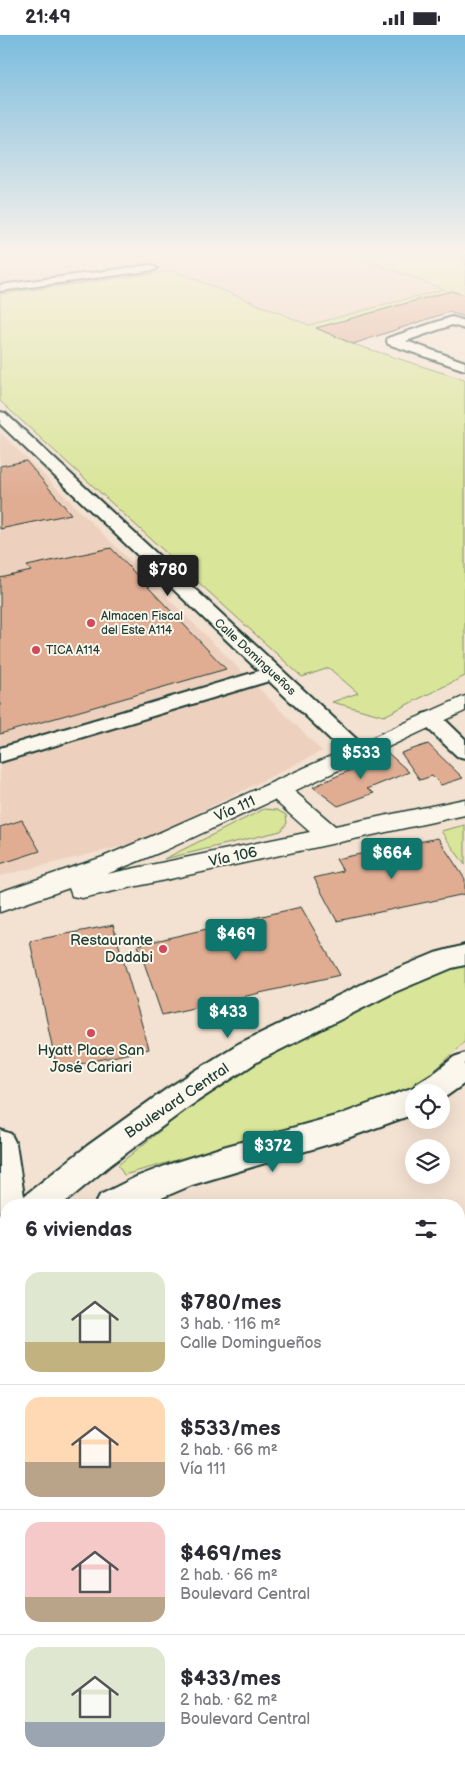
<!DOCTYPE html>
<html lang="es">
<meta charset="utf-8">
<style>
:root{--surface:#fff;--page:#f7f7f7;--text:#2b2b33;--muted:#7c7c81;--line:#e1e1e2;--accent:#0f766e}
body{margin:0;font-family:"Balsamiq Sans",sans-serif;background:var(--page);color:var(--text);height:100vh;display:flex;flex-direction:column;font-size:19px;white-space:nowrap}
*{box-sizing:border-box;margin:0}
p{font-size:16px;color:var(--muted)}
.icon{flex:none;width:28px;height:28px;fill:none;stroke:currentColor;stroke-width:2;stroke-linecap:round;stroke-linejoin:round}
.map{position:relative;flex:1;overflow:hidden}
.side{position:absolute;left:0px;top:1164px;width:465px;height:571px;display:flex;flex-direction:column;background:var(--surface);border-radius:20px 20px 0 0;box-shadow:0 5px 20px #0002}
.side>*{flex:none}
.tools{position:absolute;left:405px;top:1049px;display:grid;gap:10px}
.tools a{display:grid;place-items:center;width:45px;height:45px;border-radius:50%;background:var(--surface);box-shadow:0 5px 20px #0002;font-size:25px}
.price{position:absolute;translate:-50% -42px;padding:0 11px;border-radius:5px;background:var(--accent);color:#fff;font-size:16px;line-height:32px;filter:drop-shadow(0 1px 2px #0008)}
.price::after{content:'';position:absolute;left:50%;top:30px;width:15px;height:11px;margin-left:-8px;background:inherit;clip-path:polygon(0 0,100% 0,50% 100%)}
.price.active{background:#222;color:#fff}
ul{padding:0;list-style:none}
li{display:flex;align-items:center;gap:15px;height:125px;padding:0 25px}
li+li{border-top:1px solid var(--line)}
li span{display:grid;place-items:center;flex:none;width:140px;height:100px;border-radius:15px;color:#555}
li>.icon{margin-inline-start:auto}
span .icon{width:60px;height:60px;fill:#fffc;stroke-width:1}
li b{font-size:21px}
h2{display:flex;justify-content:space-between;align-items:center;height:60px;padding:0 25px;font-size:21px}
.status{display:flex;justify-content:space-between;align-items:center;height:35px;padding:0 25px;background:var(--surface);direction:ltr}
.status svg{height:14px;fill:currentColor}
.map>svg:first-child{display:block}
</style>
<div class="status"><b>21:49</b><svg viewBox="0 0 49 12"><path d="M0 12V9h3v3zM5 12V6h3v6zM10 12V3h3v9zM15 12V0h3v12zM26 1h20v11H26zM47 4h2v5h-2z"/></svg></div>
<div class="map">
<svg width="465" height="1734" viewBox="0 0 465 1734">
<rect width="100%" height="100%" fill="#f3e1d1"/>
<filter id="ink" filterUnits="userSpaceOnUse"><feTurbulence type="fractalNoise" baseFrequency=".02" numOctaves="2"/><feDisplacementMap in="SourceGraphic" scale="10" xChannelSelector="R" yChannelSelector="G"/><feConvolveMatrix kernelMatrix="1 2 1 2 8 2 1 2 1" color-interpolation-filters="sRGB"/></filter>
<g filter="url(#ink)">
<path fill="#edd1be" d="M0 218H346L445 254 309 290 175 236 0 259Z
M0 397 322 716 140 807 0 841Z"/>
<path fill="#d9e598" stroke="#7c9166" d="M346 218H465V260L451 256 317 293 353 309 465 345V641L384 681 332 667 358 658 329 633 302 642 0 366V259L175 236 309 290 444 254Z
M264 774 277 775 286 780 287 788 281 796 164 824Z
M465 790V830L441 796Z
M465 930V1005C438 1036 418 1050 381 1067L124 1140 118 1130 219 1048 405 946 436 936Z
M0 1201 6 1202V1288L0 1291Z
M0 1349H6V1684L3 1694 0 1693Z
M303 1729H414L433 1734H321Z"/>
<path fill="#e0ad93" stroke="#1f3d34" d="M451 256 465 260V282L449 277 353 309 316 293Z
M26 426 71 479 0 494V431Z
M111 513 226 634 0 699V543L31 536 27 531Z
M428 709 463 743 441 750 432 741 420 745 401 718Z
M388 718 409 737 367 754 374 758 338 771 313 752Z
M22 785 40 816 0 829V792Z
M438 803 465 844V859L337 886 314 843 343 836 336 824Z
M301 872 340 940 162 980 138 910Z
M113 890 149 1014 57 1034 30 906Z
M459 1189H465V1312L459 1313Z
M459 1415 465 1416V1487H459Z"/>
<g fill="none" stroke-linecap="round" stroke-linejoin="round">
<defs>
<path id="minor" d="M151 230 157 233 155 235 0 256V250Z
M452 282 465 286V294L452 290 406 306 465 327V335L388 309 387 306 388 303Z
M0 377 5 378 366 713 369 718 366 723 358 725 350 723 269 646 0 727V713L259 636 0 389Z
M431 677 439 679 465 704V723L457 721 423 689 420 684 423 679Z
M465 910V930L452 933 395 957 260 1025 190 1071 109 1131 62 1170H6V1184L0 1182V1095L11 1099 16 1109 24 1161 87 1111 168 1053 238 1009 375 943 435 918Z
M465 1018V1048L441 1065V1058H414V1079L339 1106 192 1150 145 1170H95L100 1160 136 1142 173 1128 223 1112 339 1080 414 1052 416 1049 437 1036 454 1022Z
M6 1288V1324L0 1326V1290Z
M459 1648 465 1649V1695L459 1694Z"/>
<path id="major" d="M465 661V676L294 756 335 791 465 764V780L82 863 72 861 69 853 0 877V857L103 822 150 802ZM274 765 310 797 107 839 168 814Z"/>
</defs>
<use href="#minor" stroke="#1f3d34" stroke-width="4"/>
<use href="#major" stroke="#1f3d34" stroke-width="3"/>
<use href="#minor" fill="#fbf7ec" fill-rule="evenodd"/>
<use href="#major" fill="#fbf7ec" fill-rule="evenodd"/>
</g>
</g>
<linearGradient id="sky" x2="0" y2="1"><stop stop-color="#7bbcde"/><stop offset="0.47" stop-color="#faf2ea"/><stop offset="1" stop-color="#faf2ea" stop-opacity="0"/></linearGradient>
<rect width="465" height="461" fill="url(#sky)"/>
<g fill="#d1495b" stroke="#fbf7ec" stroke-width="2">
<circle cx="91" cy="588" r="5"/>
<circle cx="36" cy="615" r="5"/>
<circle cx="163" cy="914" r="5"/>
<circle cx="91" cy="998" r="5"/>
</g>
<g text-anchor="middle" dominant-baseline="central" stroke-width="4" stroke-linejoin="round" paint-order="stroke">
<g font-size="12" fill="#1f3d34" stroke="#fbf7ec" text-anchor="start">
<text x="101" y="581">Almacen Fiscal<tspan x="101" dy="14">del Este A114</tspan></text>
<text x="46" y="615">TICA A114</text>
</g>
<g font-size="12" fill="#1f3d34" stroke="#fbf7ec">
<text transform="translate(255 622) rotate(43)">Calle Domingueños</text>
</g>
<g font-size="15" fill="#1f3d34" stroke="#fbf7ec">
<text transform="translate(235 774) rotate(-24)">Vía 111</text>
<text transform="translate(233 822) rotate(-12)">Vía 106</text>
<text transform="translate(177 1066) rotate(-34)">Boulevard Central</text>
</g>
<g font-size="15" fill="#1f3d34" stroke="#fbf7ec" text-anchor="end">
<text x="153" y="905">Restaurante<tspan x="153" dy="17">Dadabi</tspan></text>
<text x="91" y="1015" text-anchor="middle">Hyatt Place San<tspan x="91" dy="17">José Cariari</tspan></text>
</g>
</g>
</svg>
<div class="tools">
<a><svg class="icon" aria-label="locate" viewBox="0 0 24 24"><circle cx="12" cy="12" r="6"/><path d="M12 2v4M12 18v4M2 12h4M18 12h4"/></svg></a>
<a><svg class="icon" aria-label="layers" viewBox="0 0 24 24"><path d="M12 4l9 5-9 5-9-5zM3 14l9 5 9-5"/></svg></a>
</div>
<b class="price active" style="left:168px;top:562px">$780</b>
<b class="price" style="left:361px;top:745px">$533</b>
<b class="price" style="left:392px;top:845px">$664</b>
<b class="price" style="left:236px;top:926px">$469</b>
<b class="price" style="left:228px;top:1004px">$433</b>
<b class="price" style="left:273px;top:1138px">$372</b>
<section class="side">
<h2>6 viviendas<svg class="icon" aria-label="filters" viewBox="0 0 24 24"><path d="M4 7h16M4 17h16"/><circle cx="9" cy="7" r="2"/><circle cx="15" cy="17" r="2"/></svg></h2>
<ul>
<li><span style="background:linear-gradient(#dfe7d0 70%,#c2b280 0)"><svg class="icon" aria-label="home" viewBox="0 0 24 24"><path d="M3 11l9-7 9 7M6 9v11h12V9"/></svg></span><div><b>$780/mes</b><p>3 hab. · 116 m²</p><p>Calle Domingueños</p></div></li>
<li><span style="background:linear-gradient(#ffd9b3 65%,#b9a48a 0)"><svg class="icon" aria-label="home" viewBox="0 0 24 24"><path d="M3 11l9-7 9 7M6 9v11h12V9"/></svg></span><div><b>$533/mes</b><p>2 hab. · 66 m²</p><p>Vía 111</p></div></li>
<li><span style="background:linear-gradient(#f6c9c9 75%,#b9a48a 0)"><svg class="icon" aria-label="home" viewBox="0 0 24 24"><path d="M3 11l9-7 9 7M6 9v11h12V9"/></svg></span><div><b>$469/mes</b><p>2 hab. · 66 m²</p><p>Boulevard Central</p></div></li>
<li><span style="background:linear-gradient(#dfe7d0 75%,#9aa5b1 0)"><svg class="icon" aria-label="home" viewBox="0 0 24 24"><path d="M3 11l9-7 9 7M6 9v11h12V9"/></svg></span><div><b>$433/mes</b><p>2 hab. · 62 m²</p><p>Boulevard Central</p></div></li>
</ul>
</section>
</div>
